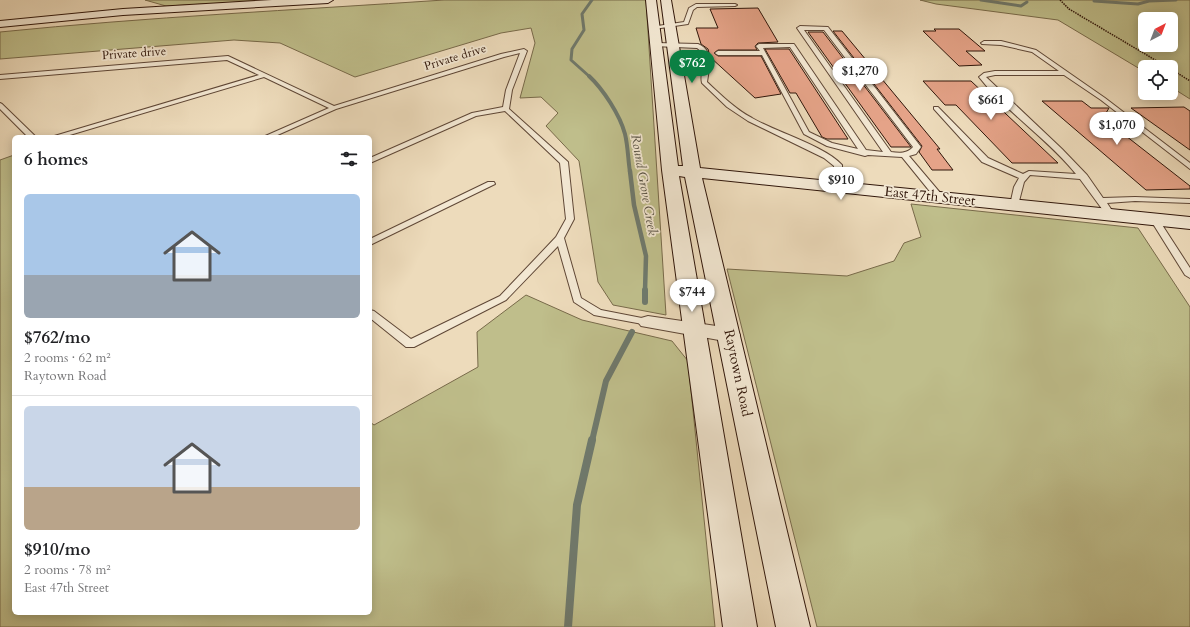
<!DOCTYPE html>
<meta charset="utf-8">
<style>
:root{--surface:#fff;--page:#f6f6f6;--text:#202124;--muted:#757577;--line:#e0e0e0;--accent:#0b8043}
body{margin:0;font-family:Cardo,serif;background:var(--page);color:var(--text);height:100vh;display:flex;flex-direction:column;font-size:15px;white-space:nowrap}
*{box-sizing:border-box;margin:0}
p{font-size:13px;color:var(--muted)}
.icon{flex:none;width:22px;height:22px;fill:none;stroke:currentColor;stroke-width:2;stroke-linecap:round;stroke-linejoin:round}
.map{position:relative;flex:1;overflow:hidden}
.panel{position:absolute;left:12px;top:135px;width:360px;height:480px;display:flex;flex-direction:column;background:var(--surface);border-radius:6px;box-shadow:0 2px 10px #0003}
.panel>*{flex:none}
.needle{width:26px;rotate:42deg}
.buttons{position:absolute;left:1138px;top:12px;display:grid;gap:8px}
.buttons a{display:grid;place-items:center;width:40px;height:40px;border-radius:6px;background:var(--surface);box-shadow:0 2px 10px #0003;font-size:20px}
.price{position:absolute;translate:-50% -34px;padding:0 9px;border-radius:14px;background:#fff;color:#222;font-size:13px;line-height:26px;filter:drop-shadow(0 1px 2px #0008)}
.price::after{content:'';position:absolute;left:50%;top:24px;width:12px;height:9px;margin-left:-6px;background:inherit;clip-path:polygon(0 0,100% 0,50% 100%)}
.price.selected{background:var(--accent);color:#fff}
ul{padding:0;list-style:none}
li{display:grid;align-content:center;gap:8px;height:212px;padding:0 12px}
li+li{border-top:1px solid var(--line)}
li span{display:grid;place-items:center;height:124px;border-radius:6px;color:#555}
li>.icon{margin-inline-start:auto}
span .icon{width:72px;height:72px;fill:#fffc;stroke-width:1}
li b{font-size:17px}
h2{display:flex;justify-content:space-between;align-items:center;height:48px;padding:0 12px;font-size:17px}
.map>svg:first-child{display:block}
</style>
<div class="map">
<svg width="1190" height="627" viewBox="0 0 1190 627">
<rect width="100%" height="100%" fill="#eddbbb"/>
<filter id="stains"><feTurbulence type="fractalNoise" baseFrequency=".005" numOctaves="4"/><feColorMatrix values="0 0 0 0 .2 0 0 0 0 .09 0 0 0 0 .02 0 0 0 .5 -.17"/></filter>
<radialGradient id="worn" r=".72"><stop offset=".6" stop-color="#630" stop-opacity="0"/><stop offset="1" stop-color="#630" stop-opacity=".3"/></radialGradient>
<path fill="#bfbe8b" stroke="#786a4a" fill-rule="evenodd" d="M145 0H281L166 6Z
M444 0H646L666 315 613 305 598 282 579 161 546 126 558 113 541 97 520 98 535 43 531 28 501 33 355 77 280 43 234 40 0 59V32C148 17 296 10 444 0Z
M920 0H1190V99L1171 87V67H1145V72L1058 20 936 4ZM1145 19H1171V45H1145Z
M14 155V613H370V422L374 425 478 367 477 332 526 295 582 320 672 341 688 361 715 627H0V160Z
M911 204 1138 228 1190 307V627H817L727 269 847 276 894 261 904 243 921 237Z"/>
<g fill="none" stroke-linecap="round" stroke-linejoin="round">
<path stroke="#6f796c" stroke-width="3" d="M981 0 1021 6 1027 2
M1094 1 1138 4 1149 1 1176 0
M590 77 571 60 572 49 584 30 582 14 592 0"/>
<path stroke="#6f796c" stroke-width="4" d="M589 76C603 89 620 115 625 134 628 146 628 160 630 172"/>
<path stroke="#6f796c" stroke-width="4.5" d="M630 171 634 205 646 256 645 291"/>
<path stroke="#6f796c" stroke-width="6" d="M645 302V290
M592 441 606 381 632 332"/>
<path stroke="#6f796c" stroke-width="8" d="M568 627 577 505 592 440"/>
</g>
<path fill="#e5a388" stroke="#30160a" d="M758 8 778 42 758 43 755 46 757 50H718L714 53 718 56H761L781 94 755 98 710 57 708 49 701 44 696 28H718L710 9Z
M934 29H959L985 51H966L982 65 959 66 923 31H936Z
M833 31H842L940 149H937L953 170H932L919 152 922 146Z
M808 32H823L911 147H891Z
M765 49H789L848 139H827L822 137 796 93H790Z
M923 81H971L1058 163H1012L956 105H945Z
M1042 101H1082L1091 108H1109L1103 118 1190 186V189L1146 190Z
M1184 107 1190 111V150L1131 108Z"/>
<g fill="none" stroke-linecap="round" stroke-linejoin="round">
<defs>
<path id="lane" d="M696 4H735L737 5 735 6 697 7 693 10 688 24 654 29 651 27 684 22 689 8Z
M800 26 828 27 921 147 916 154 909 156 942 195V199H936L902 157 868 155 865 156 827 146 804 134 762 55H718L715 53 718 51H760L756 46 759 44H794L866 150 883 152 797 28ZM804 30H824L913 147C907 154 899 153 891 152ZM790 47 858 149 832 143 809 132 763 48Z
M984 41H1001L1036 50 1105 98 1190 163V169L1101 100 1064 75H995L986 77 1062 149 1087 175 1103 198 1135 197 1190 199V203L1135 201 1107 203 1115 215 1111 218 1108 217 1080 179 1030 175 1024 182 1018 205 1017 207H1011L1010 205 1014 187 1019 178 982 162 934 109V107H938L988 158 1023 174 1029 171 1076 174C1047 138 1007 113 979 77L984 73 995 71H1059L1032 52 1001 45 982 44 981 43Z
M656 43 698 44C714 50 709 68 707 82 721 95 735 109 752 118 776 132 825 146 842 165V188H839L835 186 834 166 824 158 748 121 727 107 702 83C699 72 709 56 697 48L654 46V44Z
M524 49 527 51 512 90 509 109 568 162 574 219 564 238 581 298 601 310 652 320 653 322 652 324 648 325 594 315 574 302 558 246 506 300 414 347H406L370 318V310L374 311 411 339 500 296 556 237 566 219 560 163 505 111 476 116 370 163V158L472 113 503 107 506 90 520 53 504 57 336 109 273 137H263L329 108 264 77 63 137H51L259 75 227 60 0 79V75L228 56 334 106 501 54Z
M0 103 2 104 36 137H28L0 109Z
M488 182H494L495 184 370 245V239Z
M1154 216 1157 217 1190 268V278L1185 275 1150 219Z"/>
<path id="street" d="M648 316 730 328 737 330 740 335 737 340 730 342 641 326 638 322 641 318Z"/>
<path id="secondary" d="M272 0H333L328 3 123 15 0 27V21L123 9Z
M646 0H656L678 166H683L661 0H671L700 168 1190 217V229L702 178 810 627H776L685 177 679 176 757 627H723L662 170Z"/>
</defs>
<use href="#lane" stroke="#5f4736" stroke-width="2"/>
<use href="#street" stroke="#5f4736" stroke-width="2"/>
<use href="#secondary" stroke="#30160a" stroke-width="2"/>
<path stroke="#30160a" stroke-width="1.5" stroke-dasharray="1.5 1" stroke-linecap="butt" d="M1060 0 1069 9 1167 67
M1171 69 1190 81"/>
<use href="#lane" fill="#f3e8d3" fill-rule="evenodd"/>
<use href="#street" fill="#f3e8d3" fill-rule="evenodd"/>
<use href="#secondary" fill="#f3e8d3" fill-rule="evenodd"/>
</g>
<g text-anchor="middle" dominant-baseline="central" stroke-width="3.5" stroke-linejoin="round" paint-order="stroke">
<g font-size="12" fill="#30160a" stroke="#f3e8d3">
<text transform="translate(134 53) rotate(-4)">Private drive</text>
<text transform="translate(455 57) rotate(-17)">Private drive</text>
</g>
<g font-size="13" font-style="italic" fill="#555043" stroke="#f3e8d3">
<text transform="translate(644 185) rotate(80)">Round Grove Creek</text>
</g>
<g font-size="14" fill="#30160a" stroke="#f3e8d3">
<text transform="translate(930 196) rotate(6)">East 47th Street</text>
<text transform="translate(738 373) rotate(78)">Raytown Road</text>
</g>
</g>
<rect width="100%" height="100%" filter="url(#stains)"/>
<rect width="100%" height="100%" fill="url(#worn)"/>
</svg>
<div class="buttons">
<a><svg class="needle" viewBox="-14 -14 28 28"><path d="M0-13l5 13h-10z" fill="#e53935"/><path d="M0 13l5-13h-10z" fill="#757577"/></svg></a>
<a><svg class="icon" aria-label="locate" viewBox="0 0 24 24"><circle cx="12" cy="12" r="6"/><path d="M12 2v4M12 18v4M2 12h4M18 12h4"/></svg></a>
</div>
<b class="price selected" style="left:692px;top:84px">$762</b>
<b class="price" style="left:860px;top:92px">$1,270</b>
<b class="price" style="left:991px;top:121px">$661</b>
<b class="price" style="left:1117px;top:146px">$1,070</b>
<b class="price" style="left:841px;top:201px">$910</b>
<b class="price" style="left:692px;top:313px">$744</b>
<section class="panel">
<h2>6 homes<svg class="icon" aria-label="filters" viewBox="0 0 24 24"><path d="M4 7h16M4 17h16"/><circle cx="9" cy="7" r="2"/><circle cx="15" cy="17" r="2"/></svg></h2>
<ul>
<li><span style="background:linear-gradient(#a9c7e8 65%,#9aa5b1 0)"><svg class="icon" aria-label="home" viewBox="0 0 24 24"><path d="M3 11l9-7 9 7M6 9v11h12V9"/></svg></span><div><b>$762/mo</b><p>2 rooms · 62 m²</p><p>Raytown Road</p></div></li>
<li><span style="background:linear-gradient(#c9d6e8 65%,#b9a48a 0)"><svg class="icon" aria-label="home" viewBox="0 0 24 24"><path d="M3 11l9-7 9 7M6 9v11h12V9"/></svg></span><div><b>$910/mo</b><p>2 rooms · 78 m²</p><p>East 47th Street</p></div></li>
</ul>
</section>
</div>
